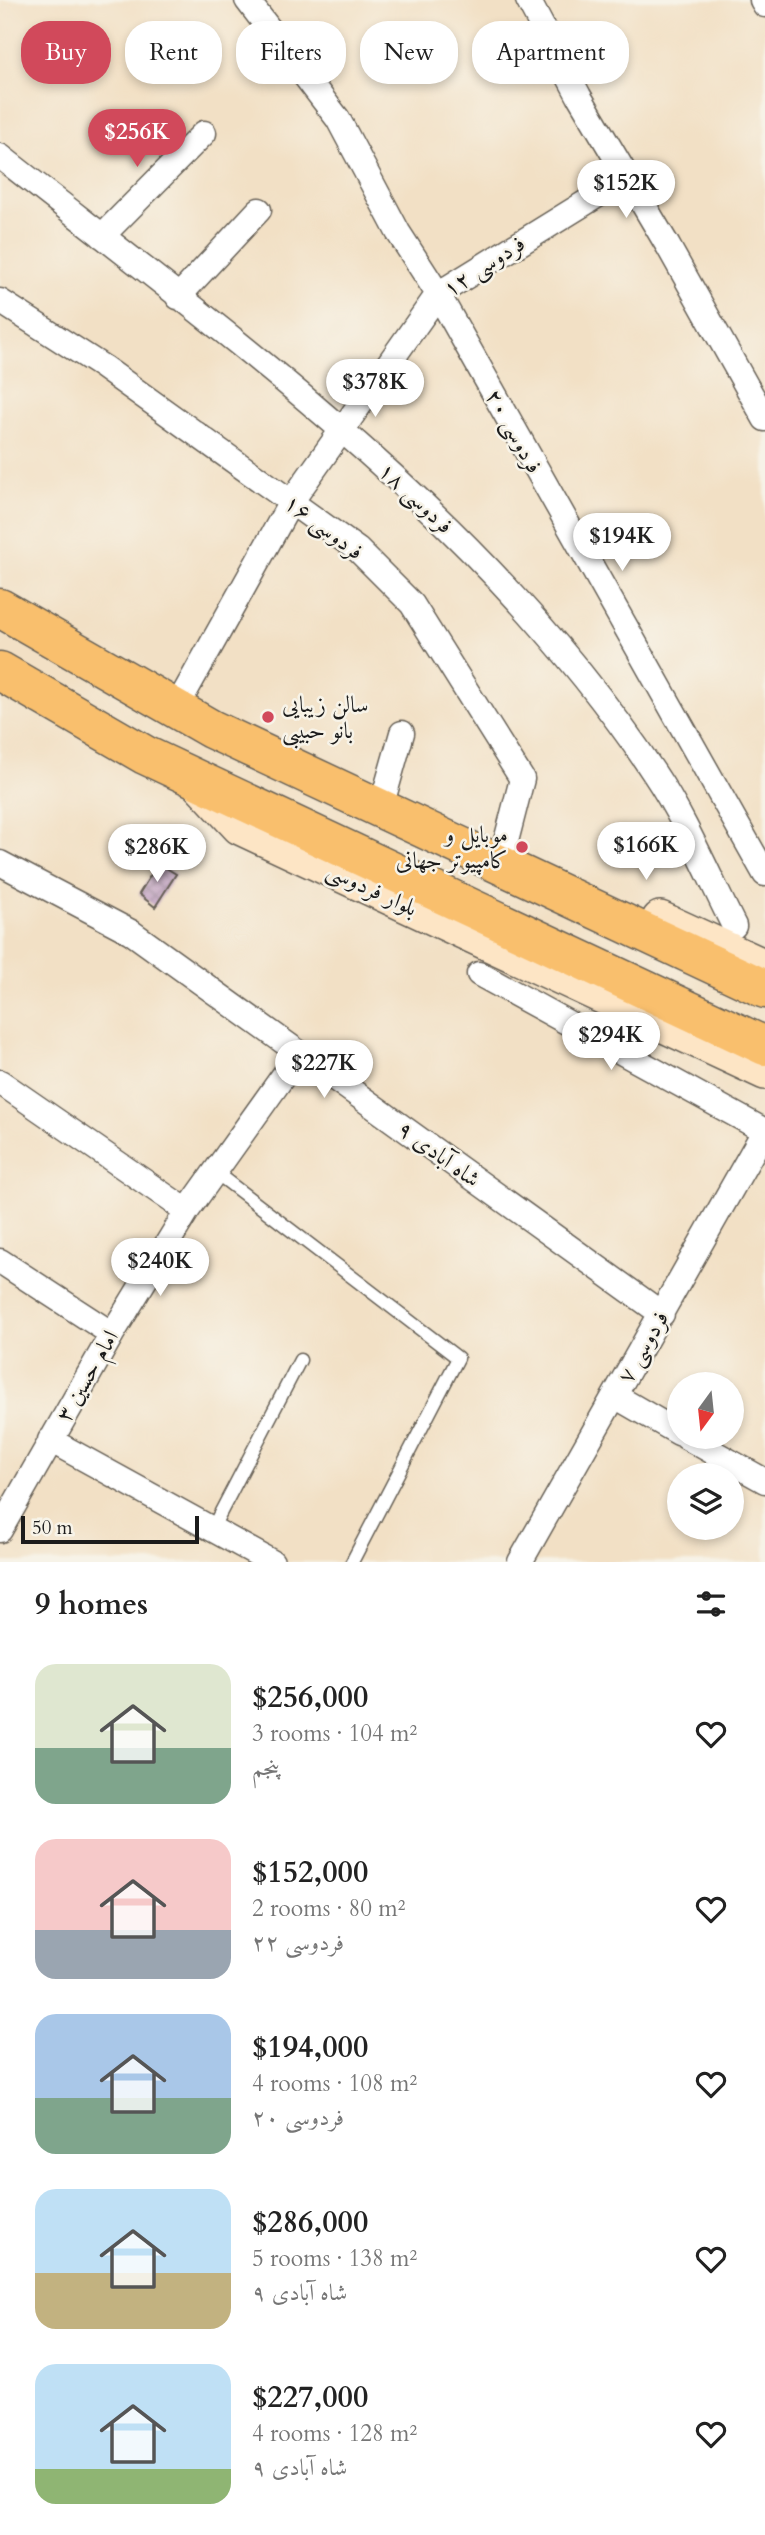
<!DOCTYPE html>
<meta charset="utf-8">
<style>
:root{--surface:#fff;--page:#f6f6f6;--text:#222;--muted:#767676;--accent:#d1495b}
body{margin:0;font-family:Cardo,Amiri,serif;background:var(--page);color:var(--text);height:100vh;display:flex;flex-direction:column;font-size:26px;white-space:nowrap}
*{box-sizing:border-box;margin:0}
p{font-size:23px;color:var(--muted)}
.icon{flex:none;width:38px;height:38px;fill:none;stroke:currentColor;stroke-width:2;stroke-linecap:round;stroke-linejoin:round}
.map{position:relative;height:1562px;overflow:hidden}
.side{display:flex;flex-direction:column;background:var(--surface);flex:1}
.side>*{flex:none}
.banner{position:absolute;left:21px;top:21px;width:724px;height:63px;display:flex;gap:14px}
.needle{width:46px;rotate:195deg}
.fabs{position:absolute;left:667px;top:1372px;display:grid;gap:14px}
.fabs a{display:grid;place-items:center;width:77px;height:77px;border-radius:50%;background:var(--surface);box-shadow:0 4px 10px #0003;font-size:35px}
.scale{position:absolute;left:21px;bottom:18px;width:178px;box-sizing:border-box;padding-left:7px;border:4px solid #1c1c1c;border-top:0;font-size:19px;line-height:24px;white-space:nowrap;color:#1c1c1c;-webkit-text-stroke:5px #f7f3e8;paint-order:stroke}
.price{position:absolute;translate:-50% -60px;padding:0 16px;border-radius:24px;background:#fff;color:#222;font-size:23px;line-height:46px;filter:drop-shadow(0 2px 4px #0008)}
.price::after{content:'';position:absolute;left:50%;top:42px;width:21px;height:16px;margin-left:-10px;background:inherit;clip-path:polygon(0 0,100% 0,50% 100%)}
.price.active{background:var(--accent);color:#fff}
ul{padding:0;list-style:none}
li{display:flex;align-items:center;gap:21px;height:175px;padding:0 35px}
li span{display:grid;place-items:center;flex:none;width:196px;height:140px;border-radius:21px;color:#555}
li>.icon{margin-inline-start:auto}
span .icon{width:84px;height:84px;fill:#fffc;stroke-width:1}
li b{font-size:30px}
h2{display:flex;justify-content:space-between;align-items:center;height:84px;padding:0 35px;font-size:30px}
.tag{padding:0 24px;border-radius:28px;background:var(--surface);box-shadow:0 4px 10px #0003;font-size:24px;line-height:63px}
.tag.active{background:var(--accent);color:#fff}
.map>svg:first-child{display:block}
</style>
<div class="map">
<svg width="765" height="1562" viewBox="0 0 765 1562">
<defs>
<pattern id="building-cross-hatch" width="8" height="8" patternUnits="userSpaceOnUse" patternTransform="scale(1.75)"><rect width="8" height="8" fill="#bf9dc1"/><path d="M0 0l8 8M0 8l8-8" fill="none" stroke="#9a7f9c"/></pattern>
</defs>
<rect width="100%" height="100%" fill="#f7f3e8"/>
<filter id="ink" filterUnits="userSpaceOnUse"><feTurbulence type="fractalNoise" baseFrequency=".0143" numOctaves="2"/><feDisplacementMap in="SourceGraphic" scale="14" xChannelSelector="R" yChannelSelector="G"/><feConvolveMatrix kernelMatrix="1 2 1 2 8 2 1 2 1" color-interpolation-filters="sRGB"/></filter>
<filter id="wash" filterUnits="userSpaceOnUse"><feTurbulence type="fractalNoise" baseFrequency=".00686" numOctaves="4" result="noise"/><feDisplacementMap in="SourceGraphic" scale="28" xChannelSelector="R" yChannelSelector="G"/><feGaussianBlur stdDeviation="1.57" result="paint"/><feColorMatrix in="noise" values="0 0 0 0 0 0 0 0 0 0 0 0 0 0 0 0 0 1.4 0 .05"/><feComposite in="paint" operator="in"/></filter>
<g filter="url(#wash)">
<rect width="100%" height="100%" fill="#f2e0c5"/>
<g id="blocks">
<path fill="url(#building-cross-hatch)" d="M158 863 176 874 155 907 139 894Z"/>
</g>
</g>
<g filter="url(#ink)">
<use href="#blocks" fill-opacity="0" stroke="#676157" stroke-width="2"/>
<g fill="none" stroke-linecap="round" stroke-linejoin="round">
<defs>
<path id="service" d="M215 1172 458 1358 352 1562
M212 1529 300 1360"/>
<path id="minor" d="M247 0 338 119 398 232 438 294 765 874
M528 0 579 96 668 246 765 419
M762 0 765 5
M0 156C235 341 487 521 654 773 685 819 709 877 734 926
M102 236 204 133
M178 297 259 210
M0 301 103 367 358 550 412 604 522 779 504 849
M175 710 291 502 438 294 627 177
M385 793 402 733
M0 863 131 932 662 1314
M479 974 765 1131
M0 1082 187 1211
M0 1261 112 1334
M615 1396 679 1433
M686 1437 765 1481
M50 1440 272 1562
M0 1530 112 1334 187 1211 299 1054
M520 1562 765 1130"/>
<path id="secondary" d="M198 782 240 827 765 1072
M660 919 765 967"/>
<path id="primary" d="M0 608 211 729 765 989
M0 671 145 755 765 1046"/>
</defs>
<use href="#service" stroke="#676157" stroke-width="15"/>
<use href="#minor" stroke="#676157" stroke-width="27"/>
<use href="#secondary" stroke="#676157" stroke-width="38"/>
<use href="#primary" stroke="#676157" stroke-width="41"/>
<use href="#service" stroke="#fff" stroke-width="12"/>
<use href="#minor" stroke="#fff" stroke-width="24"/>
<use href="#secondary" stroke="#fde5c5" stroke-width="35"/>
<use href="#primary" stroke="#f9bf6d" stroke-width="38"/>
</g>
</g>
<g fill="#d1495b" stroke="#f7f3e8" stroke-width="2.5">
<circle cx="268" cy="717" r="7"/>
<circle cx="522" cy="847" r="7"/>
</g>
<g text-anchor="middle" dominant-baseline="central" stroke-width="5" stroke-linejoin="round" paint-order="stroke">
<g font-size="23" fill="#1c1c1c" stroke="#f7f3e8">
<text transform="translate(484 266) rotate(-33)">فردوسی ۱۲</text>
<text transform="translate(514 431) rotate(61)">فردوسی ۲۰</text>
<text transform="translate(416 498) rotate(43)">فردوسی ۱۸</text>
<text transform="translate(324 527) rotate(37)">فردوسی ۱۶</text>
<text transform="translate(372 889) rotate(25)">بلوار فردوسی</text>
<text transform="translate(439 1154) rotate(36)">شاه آبادی ۹</text>
<text transform="translate(643 1347) rotate(-60)">فردوسی ۷</text>
<text transform="translate(87 1376) rotate(-60)">امام حسین ۳</text>
</g>
<g font-size="23" fill="#1c1c1c" stroke="#f7f3e8" text-anchor="start">
<text x="282" y="704">سالن زیبایی<tspan x="282" dy="26">بانو حبیبی</tspan></text>
<text x="508" y="834" text-anchor="end">موبایل و<tspan x="508" dy="26">کامپیوتر جهانی</tspan></text>
</g>
</g>
</svg>
<div class="fabs">
<a><svg class="needle" viewBox="-14 -14 28 28"><path d="M0-13l5 13h-10z" fill="#e53935"/><path d="M0 13l5-13h-10z" fill="#767676"/></svg></a>
<a><svg class="icon" aria-label="layers" viewBox="0 0 24 24"><path d="M12 4l9 5-9 5-9-5zM3 14l9 5 9-5"/></svg></a>
</div>
<div class="scale">50 m</div>
<b class="price active" style="left:137px;top:169px">$256K</b>
<b class="price" style="left:626px;top:220px">$152K</b>
<b class="price" style="left:375px;top:419px">$378K</b>
<b class="price" style="left:622px;top:573px">$194K</b>
<b class="price" style="left:646px;top:882px">$166K</b>
<b class="price" style="left:157px;top:884px">$286K</b>
<b class="price" style="left:611px;top:1072px">$294K</b>
<b class="price" style="left:324px;top:1100px">$227K</b>
<b class="price" style="left:160px;top:1298px">$240K</b>
<div class="banner">
<a class="tag active">Buy</a>
<a class="tag">Rent</a>
<a class="tag">Filters</a>
<a class="tag">New</a>
<a class="tag">Apartment</a>
</div>
</div>
<section class="side">
<h2>9 homes<svg class="icon" aria-label="filters" viewBox="0 0 24 24"><path d="M4 7h16M4 17h16"/><circle cx="9" cy="7" r="2"/><circle cx="15" cy="17" r="2"/></svg></h2>
<ul>
<li><span style="background:linear-gradient(#dfe7d0 60%,#7fa58c 0)"><svg class="icon" aria-label="home" viewBox="0 0 24 24"><path d="M3 11l9-7 9 7M6 9v11h12V9"/></svg></span><div><b>$256,000</b><p>3 rooms · 104 m²</p><p>پنجم</p></div><svg class="icon" aria-label="heart" viewBox="0 0 24 24"><path d="M12 20l-8-8c-3-5 5-10 8-4 3-6 11-1 8 4z"/></svg></li>
<li><span style="background:linear-gradient(#f6c9c9 65%,#9aa5b1 0)"><svg class="icon" aria-label="home" viewBox="0 0 24 24"><path d="M3 11l9-7 9 7M6 9v11h12V9"/></svg></span><div><b>$152,000</b><p>2 rooms · 80 m²</p><p>فردوسی ۲۲</p></div><svg class="icon" aria-label="heart" viewBox="0 0 24 24"><path d="M12 20l-8-8c-3-5 5-10 8-4 3-6 11-1 8 4z"/></svg></li>
<li><span style="background:linear-gradient(#a9c7e8 60%,#7fa58c 0)"><svg class="icon" aria-label="home" viewBox="0 0 24 24"><path d="M3 11l9-7 9 7M6 9v11h12V9"/></svg></span><div><b>$194,000</b><p>4 rooms · 108 m²</p><p>فردوسی ۲۰</p></div><svg class="icon" aria-label="heart" viewBox="0 0 24 24"><path d="M12 20l-8-8c-3-5 5-10 8-4 3-6 11-1 8 4z"/></svg></li>
<li><span style="background:linear-gradient(#bfe0f5 60%,#c2b280 0)"><svg class="icon" aria-label="home" viewBox="0 0 24 24"><path d="M3 11l9-7 9 7M6 9v11h12V9"/></svg></span><div><b>$286,000</b><p>5 rooms · 138 m²</p><p>شاه آبادی ۹</p></div><svg class="icon" aria-label="heart" viewBox="0 0 24 24"><path d="M12 20l-8-8c-3-5 5-10 8-4 3-6 11-1 8 4z"/></svg></li>
<li><span style="background:linear-gradient(#bfe0f5 75%,#8fb573 0)"><svg class="icon" aria-label="home" viewBox="0 0 24 24"><path d="M3 11l9-7 9 7M6 9v11h12V9"/></svg></span><div><b>$227,000</b><p>4 rooms · 128 m²</p><p>شاه آبادی ۹</p></div><svg class="icon" aria-label="heart" viewBox="0 0 24 24"><path d="M12 20l-8-8c-3-5 5-10 8-4 3-6 11-1 8 4z"/></svg></li>
</ul>
</section>
